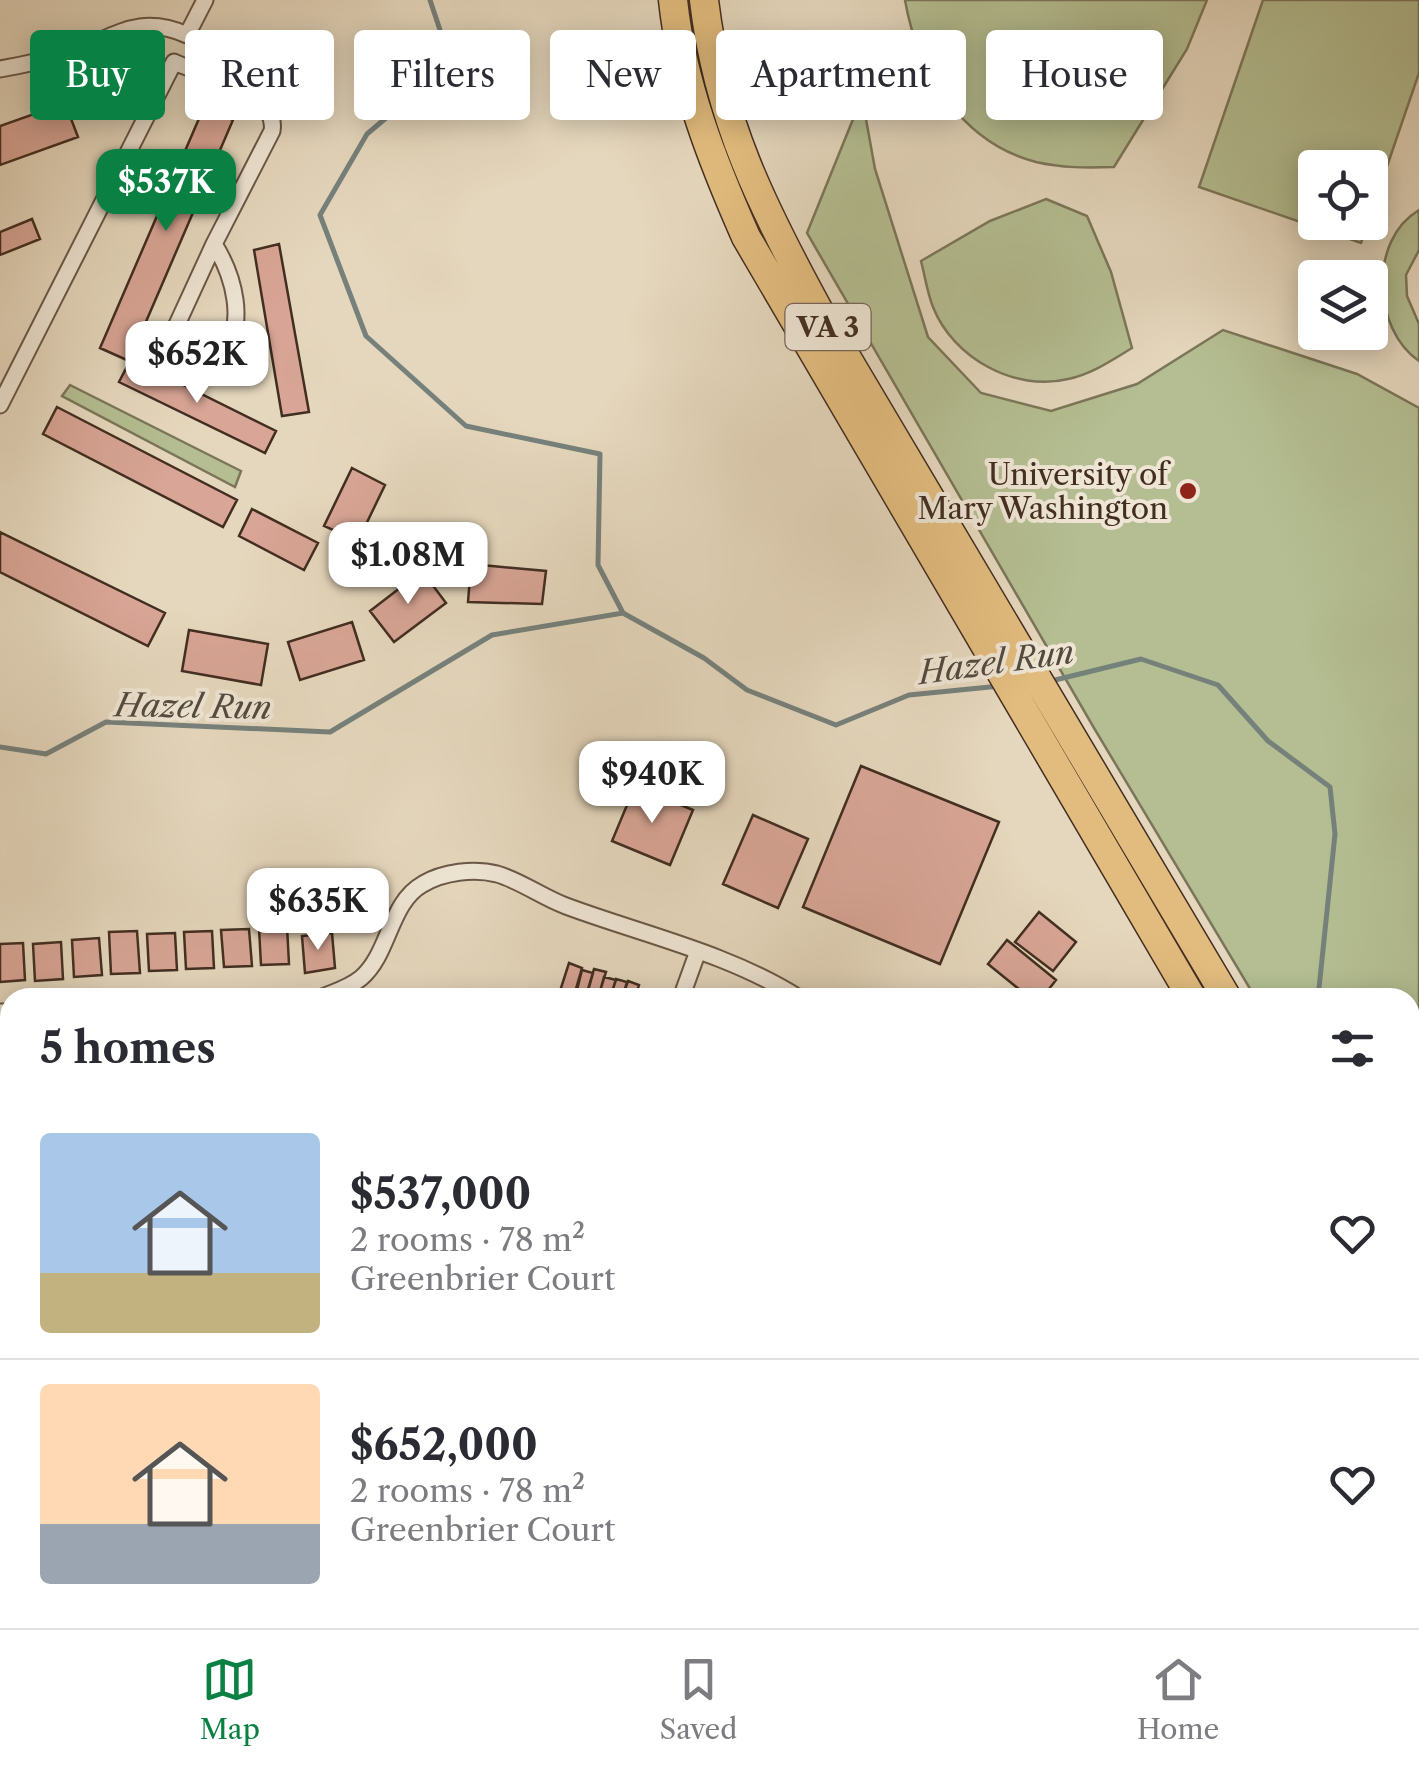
<!DOCTYPE html>
<meta charset="utf-8">
<style>
:root{--surface:#fff;--page:#f2f2f3;--text:#2b2b33;--muted:#7c7c81;--line:#e1e1e2;--accent:#0b8043}
body{margin:0;font-family:"Libre Caslon Text",serif;background:var(--page);color:var(--text);height:100vh;display:flex;flex-direction:column;font-size:38px;white-space:nowrap}
*{box-sizing:border-box;margin:0}
p{font-size:32px;color:var(--muted)}
.icon{flex:none;width:55px;height:55px;fill:none;stroke:currentColor;stroke-width:2;stroke-linecap:round;stroke-linejoin:round}
.map{position:relative;flex:1;overflow:hidden}
.details{position:absolute;left:0px;top:988px;width:1420px;height:642px;display:flex;flex-direction:column;background:var(--surface);border-radius:30px 30px 0 0;box-shadow:0 5px 25px #0003}
.details>*{flex:none}
.banner{position:absolute;left:30px;top:30px;width:1360px;height:90px;display:flex;gap:20px}
.buttons{position:absolute;left:1298px;top:150px;display:grid;gap:20px}
.buttons a{display:grid;place-items:center;width:90px;height:90px;border-radius:10px;background:var(--surface);box-shadow:0 5px 25px #0003;font-size:50px}
.price{position:absolute;translate:-50% -85px;padding:0 22px;border-radius:20px;background:#fff;color:#222;font-size:32px;line-height:65px;filter:drop-shadow(0 2px 5px #0008)}
.price::after{content:'';position:absolute;left:50%;top:60px;width:30px;height:22px;margin-left:-15px;background:inherit;clip-path:polygon(0 0,100% 0,50% 100%)}
.price.selected{background:var(--accent);color:#fff}
ul{padding:0;list-style:none}
li{display:flex;align-items:center;gap:30px;height:250px;padding:0 40px}
li+li{border-top:2px solid var(--line)}
li span{display:grid;place-items:center;flex:none;width:280px;height:200px;border-radius:10px;color:#555}
li>.icon{margin-inline-start:auto}
span .icon{width:120px;height:120px;fill:#fffc;stroke-width:1}
li b{font-size:42px}
h2{display:flex;justify-content:space-between;align-items:center;height:120px;padding:0 40px;font-size:42px}
.chip{padding:0 35px;border-radius:10px;background:var(--surface);box-shadow:0 5px 25px #0003;font-size:35px;line-height:90px}
.chip.selected{background:var(--accent);color:#fff}
.tab-bar{display:flex;justify-content:space-around;align-items:center;height:140px;border-top:2px solid var(--line);background:var(--surface);font-size:28px;color:var(--muted)}
.tab-bar a{display:grid;justify-items:center;gap:5px}
.tab-bar .selected{color:var(--accent)}
.map>svg:first-child{display:block}
</style>
<div class="map">
<svg width="1419" height="1628" viewBox="0 0 1419 1628">
<rect width="100%" height="100%" fill="#e5d7bd"/>
<filter id="stains"><feTurbulence type="fractalNoise" baseFrequency=".002" numOctaves="4"/><feColorMatrix values="0 0 0 0 .2 0 0 0 0 .09 0 0 0 0 .02 0 0 0 .5 -.17"/></filter>
<radialGradient id="worn" r=".72"><stop offset=".6" stop-color="#630" stop-opacity="0"/><stop offset="1" stop-color="#630" stop-opacity=".3"/></radialGradient>
<path fill="#b4be92" stroke="#7b765a" stroke-width="2.5" d="M905 0H1207L1187 49 1114 167C1087 168 1062 168 1036 162 962 143 917 71 905 0Z
M1263 0H1419V73L1370 216V168H1315V222L1368 223 1361 243 1199 187Z
M862 97 875 169 928 337 981 393 1051 411 1137 384 1223 330 1357 374 1419 408V1238L1410 1225V998L1255 997 1094 728 807 233Z
M1046 199 1087 216 1111 272 1132 348C1112 360 1092 374 1068 379 1015 392 953 358 933 307 927 292 925 276 921 261L990 221Z
M1419 210V250L1406 275 1407 296 1419 324V361C1373 330 1368 240 1419 210Z
M70 385 241 471 235 487 62 396Z
M614 1620H834L830 1628H594Z"/>
<g fill="none" stroke-linecap="round" stroke-linejoin="round">
<path stroke="#76817c" stroke-width="5" d="M430 0 451 63 367 134 320 215 366 336 466 426 600 454 598 565 623 613
M1051 681 1141 659 1218 685 1268 741 1330 787 1335 834 1318 998
M0 747 46 754 106 722 330 732 492 635 623 613 704 658 747 690 836 725 909 695 1000 686
M1410 1174 1419 1179"/>
</g>
<path fill="#d8a596" stroke="#422e21" stroke-width="2.5" d="M253 34 321 67 310 89 243 55Z
M65 103 78 137 0 165V126Z
M204 107 233 120 129 361 100 348Z
M32 219 40 239 0 255V232Z
M279 244 309 412 282 416 254 250Z
M131 359 276 431 265 453 119 382Z
M57 407 237 500 223 527 43 434Z
M352 468 385 485 358 541 324 526Z
M252 509 318 543 304 570 239 536Z
M0 532 165 613 148 646 0 572Z
M471 564 546 571 542 604 468 602Z
M422 571 446 603 394 642 370 611Z
M352 622 364 660 300 680 288 642Z
M189 630 268 644 261 685 182 671Z
M861 766 999 822 940 964 803 907Z
M635 786 693 810 670 865 612 841Z
M753 815 808 839 778 908 723 884Z
M1039 912 1076 942 1053 971 1015 942Z
M287 926 289 964 261 965 259 928Z
M249 929 252 966 224 967 221 930Z
M137 931 140 973 111 974 109 932Z
M212 931 214 968 186 969 184 932Z
M175 933 177 970 149 971 147 934Z
M332 933 335 968 305 973 302 936Z
M99 938 102 975 74 977 72 940Z
M1007 940 1056 980 1042 998H1030L988 964Z
M61 942 63 979 35 981 33 944Z
M23 943 25 980 0 982V944Z
M569 963 582 968 575 992 561 988Z
M594 969 606 972 598 998H589L586 996Z
M582 970 593 973 586 998H575Z
M604 977 616 980 610 998H598Z
M616 979 627 982 622 998H610Z
M628 981 639 985 635 998H622Z
M5 1047H10V1084H4Z
M10 1163V1197H0V1164Z
M10 1268V1295L0 1296V1269Z
M1 1376 10 1380V1412L0 1407Z
M0 1420 10 1425 7 1464 0 1460Z
M5 1596 10 1620H15L17 1625 11 1628H0V1598Z
M1212 1620H1266L1262 1628H1228Z"/>
<g fill="none" stroke-linecap="round" stroke-linejoin="round">
<defs>
<path id="street" d="M0 69C23 65 46 60 69 53 115 38 137 13 187 35L205 0
M214 244C234 276 247 323 223 356L202 361 179 348 174 331Z
M0 405 174 62C202 75 279 92 272 131L214 244
M320 998C334 992 349 988 361 978 390 953 389 903 423 884 443 872 474 868 497 874 521 881 542 897 566 906 644 935 728 953 799 998
M681 998 698 951
M0 1012H10
M0 1233 10 1232
M0 1519 10 1511
M717 1628 721 1620"/>
<path id="secondary" d="M1410 1413 1419 1414
M498 1628 520 1620
M552 1628 568 1620"/>
<path id="highway" d="M673 0C682 84 712 160 746 237L1192 998
M704 0C718 119 763 209 820 313L1227 998
M1410 1260 1419 1272
M1410 1321 1419 1332
M1410 1449 1419 1450"/>
</defs>
<use href="#street" stroke="#6b5848" stroke-width="19"/>
<use href="#secondary" stroke="#422e21" stroke-width="26"/>
<use href="#highway" stroke="#422e21" stroke-width="31"/>
<use href="#street" stroke="#eee5d4" stroke-width="15"/>
<use href="#secondary" stroke="#eee5d4" stroke-width="22"/>
<use href="#highway" stroke="#e2bc7e" stroke-width="28"/>
</g>
<circle fill="#8f2418" stroke="#eee5d4" stroke-width="4" cx="1188" cy="491" r="10"/>
<g text-anchor="middle" dominant-baseline="central" stroke-width="8" stroke-linejoin="round" paint-order="stroke">
<rect fill="#eee5d4" stroke="#766557" stroke-width="2.5" x="785.5" y="304" width="85" height="46" rx="8"/>
<g font-size="28" font-weight="bold" fill="#422e21">
<text x="828" y="327">VA 3</text>
</g>
<g font-size="30" fill="#422e21" stroke="#eee5d4" text-anchor="end">
<text x="1168" y="474">University of<tspan x="1168" dy="34">Mary Washington</tspan></text>
</g>
<g font-size="32" font-style="italic" fill="#534a3f" stroke="#eee5d4">
<text transform="translate(996 662) rotate(-8)">Hazel Run</text>
<text transform="translate(193 706) rotate(1)">Hazel Run</text>
</g>
</g>
<rect width="100%" height="100%" filter="url(#stains)"/>
<rect width="100%" height="100%" fill="url(#worn)"/>
</svg>
<div class="buttons">
<a><svg class="icon" aria-label="locate" viewBox="0 0 24 24"><circle cx="12" cy="12" r="6"/><path d="M12 2v4M12 18v4M2 12h4M18 12h4"/></svg></a>
<a><svg class="icon" aria-label="layers" viewBox="0 0 24 24"><path d="M12 4l9 5-9 5-9-5zM3 14l9 5 9-5"/></svg></a>
</div>
<b class="price selected" style="left:166px;top:234px">$537K</b>
<b class="price" style="left:197px;top:406px">$652K</b>
<b class="price" style="left:408px;top:607px">$1.08M</b>
<b class="price" style="left:652px;top:826px">$940K</b>
<b class="price" style="left:318px;top:953px">$635K</b>
<div class="banner">
<a class="chip selected">Buy</a>
<a class="chip">Rent</a>
<a class="chip">Filters</a>
<a class="chip">New</a>
<a class="chip">Apartment</a>
<a class="chip">House</a>
</div>
<section class="details">
<h2>5 homes<svg class="icon" aria-label="filters" viewBox="0 0 24 24"><path d="M4 7h16M4 17h16"/><circle cx="9" cy="7" r="2"/><circle cx="15" cy="17" r="2"/></svg></h2>
<ul>
<li><span style="background:linear-gradient(#a9c7e8 70%,#c2b280 0)"><svg class="icon" aria-label="home" viewBox="0 0 24 24"><path d="M3 11l9-7 9 7M6 9v11h12V9"/></svg></span><div><b>$537,000</b><p>2 rooms · 78 m²</p><p>Greenbrier Court</p></div><svg class="icon" aria-label="heart" viewBox="0 0 24 24"><path d="M12 20l-8-8c-3-5 5-10 8-4 3-6 11-1 8 4z"/></svg></li>
<li><span style="background:linear-gradient(#ffd9b3 70%,#9aa5b1 0)"><svg class="icon" aria-label="home" viewBox="0 0 24 24"><path d="M3 11l9-7 9 7M6 9v11h12V9"/></svg></span><div><b>$652,000</b><p>2 rooms · 78 m²</p><p>Greenbrier Court</p></div><svg class="icon" aria-label="heart" viewBox="0 0 24 24"><path d="M12 20l-8-8c-3-5 5-10 8-4 3-6 11-1 8 4z"/></svg></li>
</ul>
</section>
</div>
<nav class="tab-bar">
<a class="selected"><svg class="icon" aria-label="map" viewBox="0 0 24 24"><path d="M3 6l6-2 6 2 6-2v14l-6 2-6-2-6 2zM9 4v14M15 6v14"/></svg>Map</a>
<a><svg class="icon" aria-label="saved" viewBox="0 0 24 24"><path d="M7 4h10v16l-5-4-5 4z"/></svg>Saved</a>
<a><svg class="icon" aria-label="home" viewBox="0 0 24 24"><path d="M3 11l9-7 9 7M6 9v11h12V9"/></svg>Home</a>
</nav>
